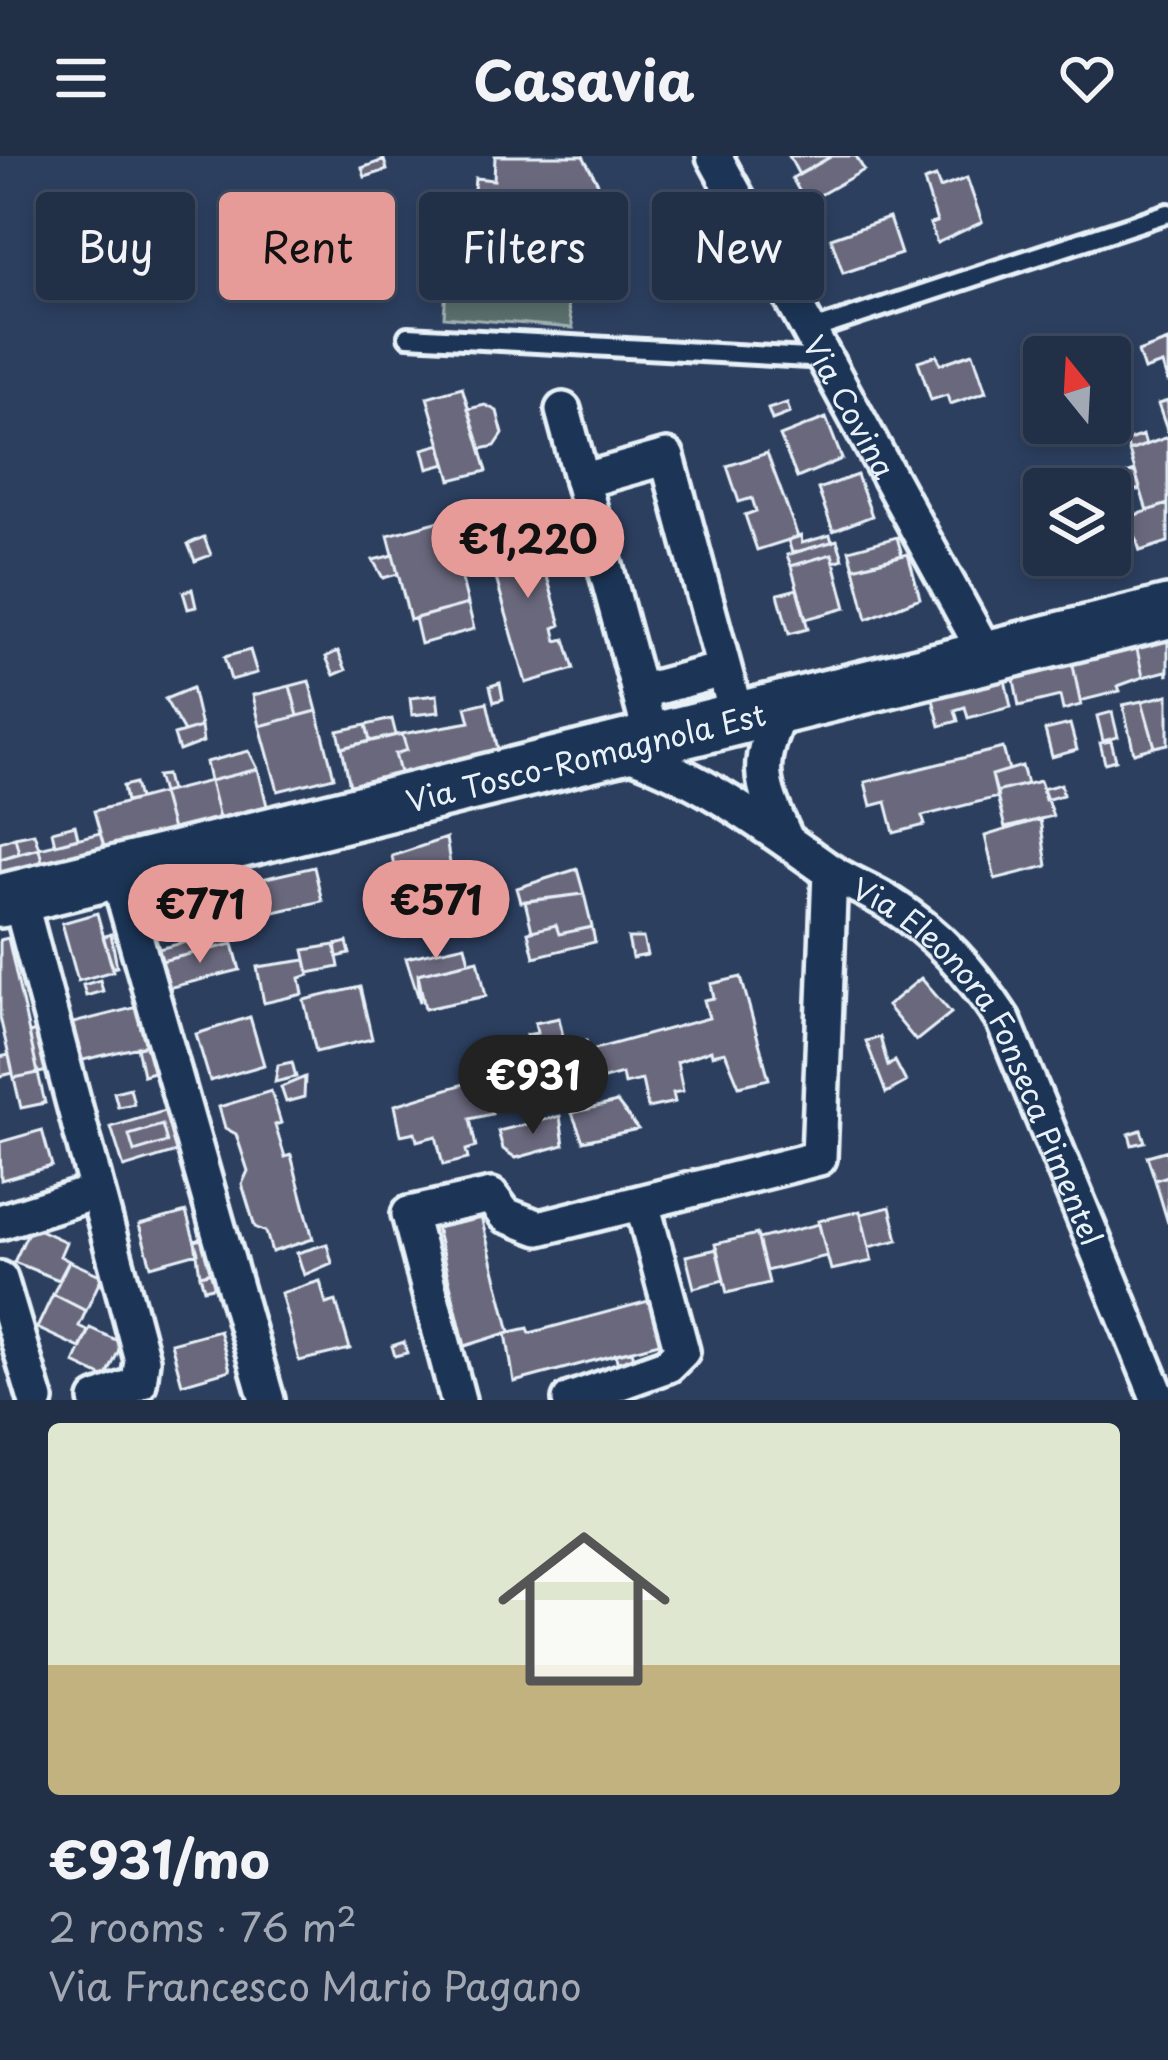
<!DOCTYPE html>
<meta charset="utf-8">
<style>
:root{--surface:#212f47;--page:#2d3b52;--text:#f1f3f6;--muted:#a2a9b4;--line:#3e4a60;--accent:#e69b98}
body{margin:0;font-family:"Playpen Sans",sans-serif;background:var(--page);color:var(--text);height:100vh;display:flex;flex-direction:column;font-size:45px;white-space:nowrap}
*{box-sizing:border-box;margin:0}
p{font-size:39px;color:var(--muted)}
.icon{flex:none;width:66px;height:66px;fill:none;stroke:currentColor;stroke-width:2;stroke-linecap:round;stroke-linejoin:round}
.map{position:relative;height:1244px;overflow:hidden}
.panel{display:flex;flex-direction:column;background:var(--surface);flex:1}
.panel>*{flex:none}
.hud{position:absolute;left:36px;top:36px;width:1098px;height:108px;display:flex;gap:24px}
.needle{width:78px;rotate:342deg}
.controls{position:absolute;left:1023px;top:180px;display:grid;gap:24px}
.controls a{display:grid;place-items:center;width:108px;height:108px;border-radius:12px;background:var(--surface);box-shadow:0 6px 18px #0003,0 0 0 3px var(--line);font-size:60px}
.price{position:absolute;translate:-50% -102px;padding:0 27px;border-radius:42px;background:var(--accent);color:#111;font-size:39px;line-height:78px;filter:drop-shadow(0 3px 6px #0008)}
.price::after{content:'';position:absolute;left:50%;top:72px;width:36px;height:27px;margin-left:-18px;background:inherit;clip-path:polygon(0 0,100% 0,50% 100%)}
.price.selected{background:#222;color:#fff}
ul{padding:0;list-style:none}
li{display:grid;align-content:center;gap:24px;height:636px;padding:0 48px}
li span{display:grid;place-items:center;height:372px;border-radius:12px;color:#555}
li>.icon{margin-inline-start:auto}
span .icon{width:216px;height:216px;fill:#fffc;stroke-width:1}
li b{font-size:51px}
.pill{padding:0 42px;border-radius:12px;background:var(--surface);box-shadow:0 6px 18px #0003,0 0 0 3px var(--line);font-size:42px;line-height:108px}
.pill.selected{background:var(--accent);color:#111}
header{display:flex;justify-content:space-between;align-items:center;height:156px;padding:0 48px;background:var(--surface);font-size:54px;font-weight:700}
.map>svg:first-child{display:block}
</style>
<header><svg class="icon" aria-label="menu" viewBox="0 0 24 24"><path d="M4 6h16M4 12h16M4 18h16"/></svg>Casavia<svg class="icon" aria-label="heart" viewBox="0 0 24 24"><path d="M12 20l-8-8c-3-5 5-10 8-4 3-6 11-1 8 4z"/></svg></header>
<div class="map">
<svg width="1168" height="1244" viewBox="0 0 1168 1244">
<rect width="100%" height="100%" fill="#2c3f5f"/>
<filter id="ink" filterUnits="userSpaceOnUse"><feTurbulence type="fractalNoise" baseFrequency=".00833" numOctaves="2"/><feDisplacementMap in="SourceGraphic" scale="24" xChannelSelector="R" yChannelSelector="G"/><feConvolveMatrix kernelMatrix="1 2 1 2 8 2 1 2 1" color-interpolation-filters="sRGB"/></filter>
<g filter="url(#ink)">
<path fill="#5a706c" stroke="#a1b0b2" stroke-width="3" d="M449 91 555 99 573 172 444 161Z"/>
<path fill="#6a687d" stroke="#e8f1f8" stroke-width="3" fill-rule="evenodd" d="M495 0H583L600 31 577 43 548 47 544 87 470 82 475 22 494 24Z
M789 0H832L799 19Z
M832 0H856L864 14 806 47 792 22Z
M384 4 387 14 365 21 362 12Z
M936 21 940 32 967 22 982 66 937 87 930 68 937 66 924 25Z
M889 62 901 98 843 117 831 82Z
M1168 185V227L1162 208 1144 214 1138 196Z
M973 197 986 236 950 248 947 239 931 244 918 205 937 199 940 208Z
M462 231 487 315 451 324 427 241Z
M1168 245V277L1158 248Z
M787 247 790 257 772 264 768 253Z
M485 249 497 255 503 278 495 290 481 293 468 253Z
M826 262 842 303 797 322 780 280Z
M1143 279 1146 289 1129 295 1126 285Z
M1168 281V348L1147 355 1129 295Z
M441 288 446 308 428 313 423 293Z
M767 297 798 381 757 394 745 359 756 355 752 342 739 346 727 310Z
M1135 315 1140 333 1122 339 1123 319Z
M857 319 872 360 833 375 818 333Z
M1168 348V386L1140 395 1129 361Z
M447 363 468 448 410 464 388 379Z
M531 363 540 394 534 397 537 409 543 407 561 469 554 472 557 485 565 483 574 513 526 527 483 377Z
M830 379 832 386 792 397 788 384 801 380 802 387Z
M204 381 211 399 195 405 188 388Z
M897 381 902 399 854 412 849 394Z
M837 384 843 403 834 406 832 398 791 410 787 399Z
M832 398 846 452 806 463 791 410Z
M908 398 920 442 867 463 854 412Z
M393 399 398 418 383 422 373 404Z
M192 433 196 451 188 453 183 436Z
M797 433 808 473 789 478 778 438Z
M468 448 474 473 421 488 415 462Z
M1168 477V520L1166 515 1143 521 1135 484Z
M1135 484 1143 521 1118 530 1120 535 1080 545 1071 499Z
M250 494 257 517 231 524 224 501Z
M338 495 346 514 334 519 326 501Z
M1071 499 1081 549 1063 554 1060 540 1019 550 1012 513Z
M1003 515 1011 551 968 562 965 551 955 554 958 565 940 570 931 536Z
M309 525 317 555 298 560 290 530Z
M500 527 503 543 494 546 490 530Z
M290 530 298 560 260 570 253 539Z
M192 532 201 571 184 576 165 543Z
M437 539 439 556 412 559 410 542Z
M1168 539V588L1155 591 1142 545Z
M1142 545 1155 591 1134 597 1123 549Z
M487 546 500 602 402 624 395 598 407 594 402 578 470 566 466 551Z
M317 555 334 621 278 635 260 570Z
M1112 556 1118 581 1103 585 1097 560Z
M392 563 396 579 370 585 366 569Z
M1070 568 1077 594 1052 601 1045 574Z
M366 569 370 585 342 592 338 575Z
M201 571 203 586 179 595 174 579Z
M402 578 407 594 395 598 402 624 351 635 342 592Z
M1111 585 1116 604 1105 607 1100 587Z
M1003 592 1009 614 992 619 998 641 922 660 925 669 894 677 886 646 871 650 865 626Z
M249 595 258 613 210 625 206 606Z
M1022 610 1027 628 996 636 992 619Z
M258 613 269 658 221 670 210 625Z
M166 619 170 635 162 637 157 620Z
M210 625 221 670 174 681 162 637Z
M1040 625 1053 660 1005 672 996 636Z
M135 627 139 643 126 646 123 630Z
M1061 628 1063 639 1045 644 1042 633Z
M162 637 174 681 106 698 94 655Z
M1040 663 1047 710 995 723 985 680Z
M75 669 78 682 55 688 52 675Z
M34 677 39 692 19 697 15 681Z
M100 677 106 698 44 714 39 692Z
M15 681 19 697 0 703V686Z
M446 682 456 746 404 757 392 700Z
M39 692 44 714 0 725V703Z
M314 711 322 745 266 758 257 724Z
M577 713 584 738 521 746 517 732Z
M219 734 230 775 179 788 169 746Z
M584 738 592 771 559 778 556 769 532 775 525 745Z
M97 757 113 815 78 825 62 767Z
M556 769 559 778 592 771 595 786 534 801 528 776Z
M230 775 233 788 161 805 158 793Z
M111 778 117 811 113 812 103 781Z
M8 782 38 917 14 922 0 861V784Z
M628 782H643L647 799 632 802Z
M347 786 350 798 337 801 335 789Z
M233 788 240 814 168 832 161 805Z
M335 789 339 811 309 817 304 794Z
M465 789 469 806 418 818 420 846 406 802Z
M306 804 309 819 300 822 303 838 264 847 257 811Z
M478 804 486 840 425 853 418 818Z
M741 821 769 923 739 930 725 896 712 899 711 894 677 906 683 935 673 937 675 946 648 952 642 924 624 928 622 918 491 954 492 958 470 963 476 991 466 994 468 1003 443 1009 436 980 417 985 415 976 401 979 395 949 533 907 526 879 537 877 535 867 559 862 565 890 586 885 588 895 709 862 704 844 714 842 711 828Z
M921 822 951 857 916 885 887 850Z
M100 824 103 835 86 840 83 829Z
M360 831 372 883 316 896 304 844Z
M145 849 156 887 79 905 69 868Z
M250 861 264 909 210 925 196 878Z
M39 874 48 915 38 917 29 877Z
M880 881 888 910 895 905 906 926 886 937 866 885Z
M156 887 163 913 143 919 137 891Z
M9 899 13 917 0 920V901Z
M292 906 296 921 275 926 278 909Z
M38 917 45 947 21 952 14 922Z
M305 921 304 941 286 946 281 931Z
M130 932 134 948 118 951 114 936Z
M271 935 281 967 275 969 285 1001 291 999 313 1083 272 1096 266 1076 255 1071 242 1028 248 1015 236 978 225 972 219 951Z
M617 946 638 973 583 985 572 957Z
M174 952 186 993 124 1012 111 971ZM162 969 167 986 134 996 129 979Z
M560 960 564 989 516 1002 503 993 498 975Z
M162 969 167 986 134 996 129 979Z
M42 974 52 1010 1 1024 0 986Z
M1141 974 1145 986 1132 989 1129 978Z
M1168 994V1020L1155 1024 1147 1000Z
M1168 1020V1067L1155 1024Z
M890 1051 898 1084 869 1091 861 1058Z
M479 1053 510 1176 465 1190 434 1063Z
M860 1055 872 1105 831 1114 818 1065Z
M186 1056 198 1097 151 1110 139 1069Z
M819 1068 827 1100 766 1115 758 1083Z
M31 1070 66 1086 60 1100 69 1105 59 1124 14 1106Z
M757 1078 769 1127 727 1137 715 1088Z
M210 1080 220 1114 200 1119 195 1085Z
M327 1088 332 1107 304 1119 297 1097Z
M717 1093 724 1124 694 1132 686 1100Z
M69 1105 102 1120 86 1155 53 1138Z
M217 1115 221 1129 204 1133 200 1119Z
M320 1125 326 1148 336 1145 350 1193 299 1205 281 1137Z
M53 1138 86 1155 79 1170 88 1175 80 1192 37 1172Z
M652 1144 663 1186 514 1226 506 1177 528 1172 530 1177Z
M90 1172 122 1187 106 1222 74 1207Z
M219 1174 230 1214 182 1228 171 1187Z
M404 1186 407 1197 395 1200 392 1190Z
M632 1194 635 1207 619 1211 615 1198Z"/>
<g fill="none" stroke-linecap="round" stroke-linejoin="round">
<defs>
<path id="service" d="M810 175 1168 57
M408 180 826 203"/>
<g id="minor">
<path id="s1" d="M714 0 987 500"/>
<path d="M563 254 652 584"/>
<path d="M582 325 667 301 737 561"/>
<path d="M639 536 722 514"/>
<path d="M782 550C756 609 758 622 785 681"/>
<path id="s2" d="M619 594C696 618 760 666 825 712 845 726 869 734 889 747 938 778 972 816 1003 864L1159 1244"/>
<path d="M117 717 267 1244"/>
<path d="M19 741 142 1204 139 1227 97 1244"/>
<path d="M0 1066 95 1036"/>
<path d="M0 1123 36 1244"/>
<path d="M458 1244 409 1058 491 1040 505 1059 539 1072 819 1002 830 716"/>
<path d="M570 1244 668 1209 682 1195 642 1047"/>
</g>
<g id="primary">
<path id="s3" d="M0 745 1168 456"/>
</g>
</defs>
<use href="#service" stroke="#e8f1f8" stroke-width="26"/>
<use href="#minor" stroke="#e8f1f8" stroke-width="42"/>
<use href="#primary" stroke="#e8f1f8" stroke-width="60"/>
<use href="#service" stroke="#1d3557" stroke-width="16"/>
<use href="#minor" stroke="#1d3557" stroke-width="33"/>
<use href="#primary" stroke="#1d3557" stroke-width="51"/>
</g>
</g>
<g text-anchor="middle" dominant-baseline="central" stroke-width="10" stroke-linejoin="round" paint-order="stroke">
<g font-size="30" fill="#e8f1f8" stroke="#1d3557">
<text stroke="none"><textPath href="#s1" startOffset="285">Via Covina</textPath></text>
<text stroke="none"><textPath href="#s3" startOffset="603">Via Tosco-Romagnola Est</textPath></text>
<text stroke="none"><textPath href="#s2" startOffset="495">Via Eleonora Fonseca Pimentel</textPath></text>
</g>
</g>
</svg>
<div class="controls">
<a><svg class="needle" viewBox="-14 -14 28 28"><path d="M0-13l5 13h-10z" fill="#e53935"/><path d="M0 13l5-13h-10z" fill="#a2a9b4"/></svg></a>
<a><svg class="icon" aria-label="layers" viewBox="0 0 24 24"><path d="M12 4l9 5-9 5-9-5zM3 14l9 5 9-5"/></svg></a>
</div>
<b class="price" style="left:528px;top:445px">€1,220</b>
<b class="price" style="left:436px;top:806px">€571</b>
<b class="price" style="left:200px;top:810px">€771</b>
<b class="price selected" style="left:533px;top:981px">€931</b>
<div class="hud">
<a class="pill">Buy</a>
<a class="pill selected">Rent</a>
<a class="pill">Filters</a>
<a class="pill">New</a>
</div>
</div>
<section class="panel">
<ul>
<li><span style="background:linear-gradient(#dfe7d0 65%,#c2b280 0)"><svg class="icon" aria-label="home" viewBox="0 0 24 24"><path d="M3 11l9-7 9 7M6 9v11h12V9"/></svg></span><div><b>€931/mo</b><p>2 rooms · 76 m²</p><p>Via Francesco Mario Pagano</p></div></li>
</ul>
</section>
